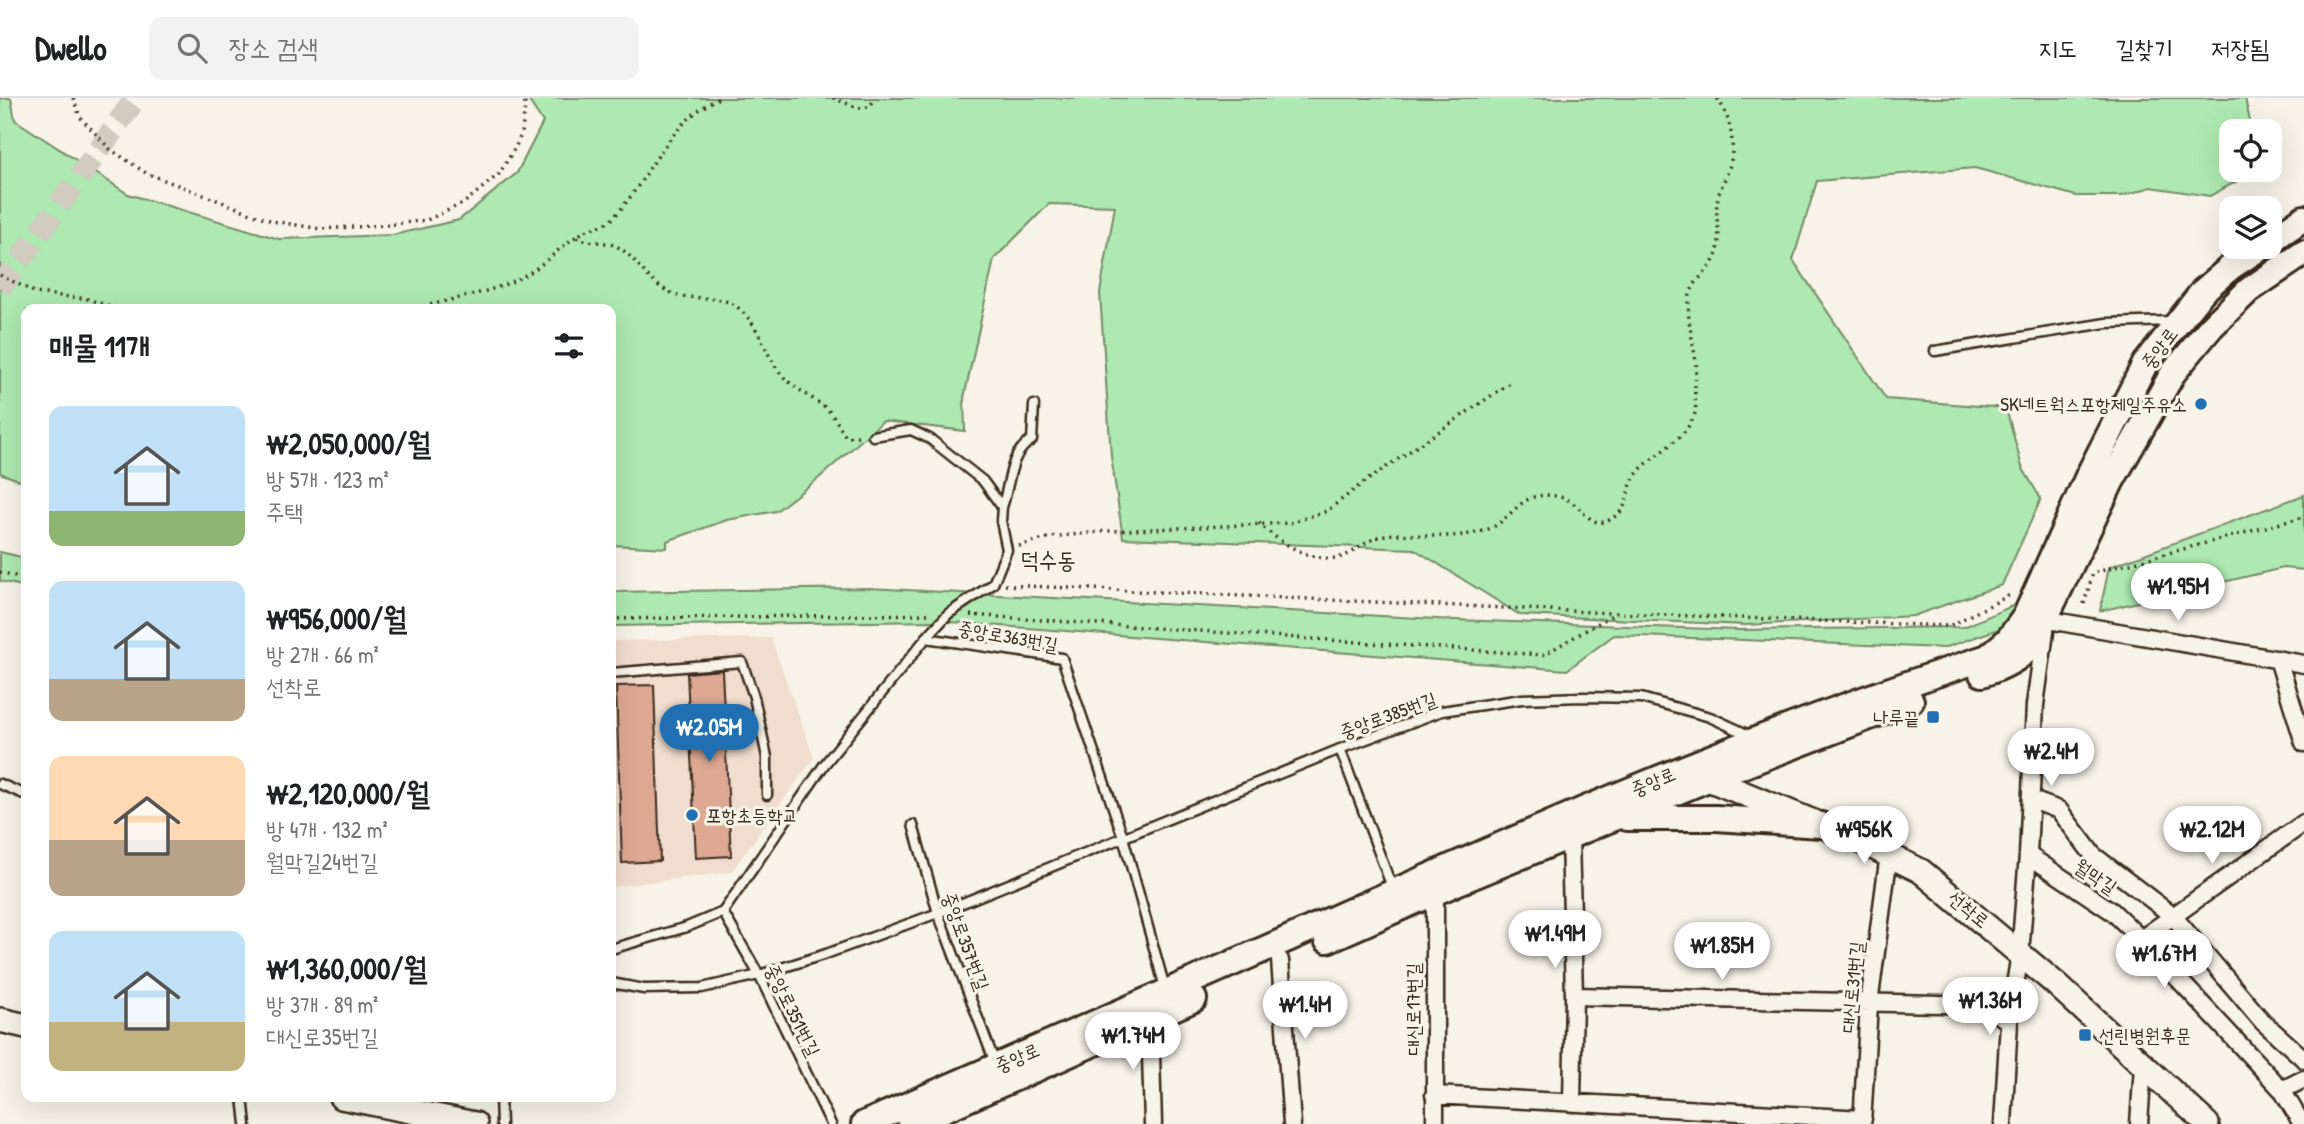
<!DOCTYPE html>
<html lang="ko">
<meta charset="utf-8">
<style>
:root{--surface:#fff;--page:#f2f2f2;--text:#202124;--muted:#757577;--line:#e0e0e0;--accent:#1f6fb2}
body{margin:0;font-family:"Patrick Hand","Poor Story",sans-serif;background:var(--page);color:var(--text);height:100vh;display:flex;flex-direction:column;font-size:26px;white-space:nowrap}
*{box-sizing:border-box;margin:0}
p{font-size:23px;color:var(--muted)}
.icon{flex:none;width:38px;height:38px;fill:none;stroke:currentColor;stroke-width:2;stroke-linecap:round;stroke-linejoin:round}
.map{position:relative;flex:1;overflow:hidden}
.side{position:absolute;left:21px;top:206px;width:595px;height:798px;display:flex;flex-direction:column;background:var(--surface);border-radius:14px;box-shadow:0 7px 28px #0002}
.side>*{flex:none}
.controls{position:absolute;left:2219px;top:21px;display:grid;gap:14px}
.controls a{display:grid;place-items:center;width:63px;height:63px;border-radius:14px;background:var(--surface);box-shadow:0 7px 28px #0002;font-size:35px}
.price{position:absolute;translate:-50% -60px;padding:0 16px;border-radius:24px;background:#fff;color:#222;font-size:23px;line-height:46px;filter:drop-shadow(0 2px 4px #0008)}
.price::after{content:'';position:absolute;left:50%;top:42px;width:21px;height:16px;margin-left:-10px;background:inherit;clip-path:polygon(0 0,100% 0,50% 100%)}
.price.selected{background:var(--accent);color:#fff}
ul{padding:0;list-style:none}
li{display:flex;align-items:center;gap:21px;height:175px;padding:0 28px}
li span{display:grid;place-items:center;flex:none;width:196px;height:140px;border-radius:14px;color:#555}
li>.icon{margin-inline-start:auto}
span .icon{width:84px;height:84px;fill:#fffc;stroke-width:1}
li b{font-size:30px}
h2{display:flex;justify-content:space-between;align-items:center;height:84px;padding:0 28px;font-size:30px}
header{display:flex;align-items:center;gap:42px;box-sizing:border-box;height:98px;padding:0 35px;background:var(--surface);border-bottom:2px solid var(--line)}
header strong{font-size:33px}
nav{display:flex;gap:38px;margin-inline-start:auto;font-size:24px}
.search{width:490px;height:63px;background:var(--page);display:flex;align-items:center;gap:18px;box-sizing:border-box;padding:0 24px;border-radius:14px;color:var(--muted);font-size:26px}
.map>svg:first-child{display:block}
</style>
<header>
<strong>Dwello</strong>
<div class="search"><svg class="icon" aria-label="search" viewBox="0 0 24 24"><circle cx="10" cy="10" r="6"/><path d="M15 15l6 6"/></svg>장소 검색</div>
<nav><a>지도</a><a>길찾기</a><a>저장됨</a></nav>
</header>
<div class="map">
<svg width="2304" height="1026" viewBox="0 0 2304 1026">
<rect width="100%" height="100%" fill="#f7f3e8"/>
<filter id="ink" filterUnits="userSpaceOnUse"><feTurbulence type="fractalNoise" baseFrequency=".0143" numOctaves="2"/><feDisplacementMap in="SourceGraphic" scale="14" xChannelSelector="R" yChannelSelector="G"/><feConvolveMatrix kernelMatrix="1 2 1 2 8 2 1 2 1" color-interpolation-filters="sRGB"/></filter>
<g filter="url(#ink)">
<path fill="#f0ddce" d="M771 540 814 660 731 774 611 789V543Z"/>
<path fill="#ade9b0" stroke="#748a67" stroke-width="2" d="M0 0H11L15 22 128 96 279 141 393 137 459 122 517 75 543 24 527 0H2245L2252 33H2231V72H2257L2210 98 2151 89 2122 98H2076L1975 70 1817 83 1793 162 1886 301 2006 310 2022 369 2041 401 2002 487 1913 518 1746 527 1520 517 1414 451 1123 440 1111 358 1100 195 1115 108 1049 106 994 161 964 300 965 333 883 323 819 380 776 413 727 422 667 443V450L611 447V212H26V385L0 375Z
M2304 397V472L2283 470 2100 513 2109 469Z
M0 454 26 460V489L0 483Z
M869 490 1455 522 1740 532 1964 529 2021 504 2013 526 1944 550 1614 537 1567 572 937 523 611 528V494Z"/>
<path fill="#dea993" stroke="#3b2a1e" stroke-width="2" d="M722 572 731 758 696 760 687 575Z
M654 587 660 763 622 765 616 588Z"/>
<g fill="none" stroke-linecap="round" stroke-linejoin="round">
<path stroke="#d1cbc0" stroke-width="23" stroke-dasharray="23 11" stroke-linecap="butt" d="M0 190 136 0"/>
<defs>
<path id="lane" d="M1935 253 2106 225 2173 223
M1002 409C1011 385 1008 356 1032 342L1034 307
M926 540 1062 560 1123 739 1165 890
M611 575 742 564 754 599 767 659V697
M1340 651 1393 792
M0 686 26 697
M913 727 938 815 995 965
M723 814 759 877 831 1026
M611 851 687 829 723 814 824 667 926 540 948 516 993 486 1007 452 1001 423 1002 409 983 383 930 341 911 332 873 338
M611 885 644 891 702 890 759 877 826 856 938 815 1340 651 1442 613 1522 601 1583 599 1641 600 1710 619 1751 638
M243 999 246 1026
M500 999 501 1026"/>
<path id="street" d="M2037 520 2304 566
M2278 561 2304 645
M2032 702 2059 712 2093 757 2173 818 2263 924 2304 961
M1570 739 1574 898 1572 1005
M2028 757 2113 814 2141 841 2282 992 2302 1026
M1435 795V1026
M2141 841 2304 725
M1280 862 1292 1026
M1574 898 1985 907 2009 924
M1150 921 1153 1026
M2282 992 2304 981
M1434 997 1863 1021
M1862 1026 1869 906 1889 756
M2003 1026 2009 924 2020 856 2028 757 2035 607 2045 534
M2139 1026 2143 967"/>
<path id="secondary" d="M1696 676 1860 743 1921 773 2057 887 2207 1026
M0 922 26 928
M341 999 475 1026"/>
<path id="primary" d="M2270 143 2304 120
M1982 576C2001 570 2019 562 2033 546L2112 382 2173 275 2211 229 2249 192 2304 155
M1627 720H1716L1821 727
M1327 842 1454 786 1708 681 1911 603
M864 1026C1006 963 1149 903 1290 840 1519 738 1749 636 1988 559L2008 542 2025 519 2089 376 2145 266 2203 193 2231 169 2261 149
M911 1026 1194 901"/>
</defs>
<use href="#lane" stroke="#3b2a1e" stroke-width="13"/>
<use href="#street" stroke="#3b2a1e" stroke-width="21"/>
<use href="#secondary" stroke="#3b2a1e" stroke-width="28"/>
<use href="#primary" stroke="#3b2a1e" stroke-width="30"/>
<path stroke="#3b2a1e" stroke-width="3.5" stroke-dasharray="2 5" stroke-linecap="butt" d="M73 0 80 19 110 51 146 75 272 123 321 131 387 127 427 122 464 105 499 76 516 48 522 34 525 7 524 0
M833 0 858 10 869 9 876 0
M577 139C589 146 605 142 618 149 641 163 647 187 675 196 694 203 721 196 737 209 761 228 764 255 781 276 794 291 813 299 828 312 835 319 840 330 846 339L859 338
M0 177 36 195 87 201 122 212
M410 212C449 201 492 196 527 176 547 165 562 146 582 135 594 128 606 129 615 118 651 78 667 25 719 0
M1259 425C1278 444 1315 468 1344 458 1359 452 1370 439 1386 437 1396 435 1408 437 1418 437 1441 439 1470 439 1491 430 1509 422 1519 400 1539 398 1550 396 1565 398 1574 406 1589 419 1597 434 1618 416 1629 407 1627 390 1635 378 1651 356 1683 345 1694 318 1697 311 1695 305 1695 297 1694 287 1697 276 1696 266 1694 243 1685 220 1690 197 1694 181 1710 173 1716 158 1723 142 1715 123 1717 106 1718 94 1723 86 1727 76 1737 51 1732 21 1717 0
M1019 448 1051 439 1109 433 1290 425 1327 413 1363 385 1510 285
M0 474 26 481
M1005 487 1613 515
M2084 506 2093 475 2304 419
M970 517 1543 557 1616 515 1949 528 2010 497
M611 521 931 516"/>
<use href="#lane" stroke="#f7f3e8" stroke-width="8"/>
<use href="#street" stroke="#f7f3e8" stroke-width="16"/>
<use href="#secondary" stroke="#f7f3e8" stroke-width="23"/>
<use href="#primary" stroke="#f7f3e8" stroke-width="24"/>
</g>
</g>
<g fill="#1f6fb2" stroke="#f7f3e8" stroke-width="2.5">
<circle cx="2201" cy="306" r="7"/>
<rect x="1926" y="612" width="14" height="14" rx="3.5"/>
<circle cx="692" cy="717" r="7"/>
<rect x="2078" y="930" width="14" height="14" rx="3.5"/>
</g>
<g text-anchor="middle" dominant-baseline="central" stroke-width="6" stroke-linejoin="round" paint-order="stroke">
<g font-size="19" fill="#3b2a1e" stroke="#f7f3e8">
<text transform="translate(2159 250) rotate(-53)">중앙로</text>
<text transform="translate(1008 538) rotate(10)">중앙로363번길</text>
<text transform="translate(1388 617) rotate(-20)">중앙로385번길</text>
<text transform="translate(1653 683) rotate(-23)">중앙로</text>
<text transform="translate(2096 778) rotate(34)">월막길</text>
<text transform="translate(1969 811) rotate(39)">선착로</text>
<text transform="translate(966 843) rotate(70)">중앙로357번길</text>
<text transform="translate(1852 889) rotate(-84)">대신로31번길</text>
<text transform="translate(1413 911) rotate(-90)">대신로17번길</text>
<text transform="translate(793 912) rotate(64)">중앙로351번길</text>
<text transform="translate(1017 959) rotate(-23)">중앙로</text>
</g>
<g font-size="19" fill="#3b2a1e" stroke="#f7f3e8" text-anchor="end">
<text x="2187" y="306">SK네트웍스포항제일주유소</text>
<text x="1919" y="619">나루끝</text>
<text x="706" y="717" text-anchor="start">포항초등학교</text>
<text x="2099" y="937" text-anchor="start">선린병원후문</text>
</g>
<g font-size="23" fill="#3b2a1e" stroke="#f7f3e8">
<text x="1048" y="461">덕수동</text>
</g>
</g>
</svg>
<div class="controls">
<a><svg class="icon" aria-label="locate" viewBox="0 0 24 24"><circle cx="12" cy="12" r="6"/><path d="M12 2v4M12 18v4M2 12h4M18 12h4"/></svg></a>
<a><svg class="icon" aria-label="layers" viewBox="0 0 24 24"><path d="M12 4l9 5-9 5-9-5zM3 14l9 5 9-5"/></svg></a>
</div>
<b class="price" style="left:2178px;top:525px">₩1.95M</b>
<b class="price selected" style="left:709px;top:666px">₩2.05M</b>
<b class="price" style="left:2051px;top:690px">₩2.4M</b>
<b class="price" style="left:1864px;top:768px">₩956K</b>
<b class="price" style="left:2212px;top:768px">₩2.12M</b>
<b class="price" style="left:1555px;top:872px">₩1.49M</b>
<b class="price" style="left:1722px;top:884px">₩1.85M</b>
<b class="price" style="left:2164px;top:892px">₩1.67M</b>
<b class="price" style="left:1990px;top:939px">₩1.36M</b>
<b class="price" style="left:1305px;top:943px">₩1.4M</b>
<b class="price" style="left:1133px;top:974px">₩1.74M</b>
<section class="side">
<h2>매물 11개<svg class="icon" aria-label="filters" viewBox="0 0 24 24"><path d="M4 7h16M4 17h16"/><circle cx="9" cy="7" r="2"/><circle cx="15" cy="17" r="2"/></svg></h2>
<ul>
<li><span style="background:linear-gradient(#bfe0f5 75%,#8fb573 0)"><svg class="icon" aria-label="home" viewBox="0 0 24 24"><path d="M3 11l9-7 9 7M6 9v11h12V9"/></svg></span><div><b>₩2,050,000/월</b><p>방 5개 · 123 m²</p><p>주택</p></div></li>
<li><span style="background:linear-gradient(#bfe0f5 70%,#b9a48a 0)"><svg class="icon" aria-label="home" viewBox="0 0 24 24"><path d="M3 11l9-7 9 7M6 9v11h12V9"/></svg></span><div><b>₩956,000/월</b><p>방 2개 · 66 m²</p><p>선착로</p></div></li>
<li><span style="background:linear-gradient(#ffd9b3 60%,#b9a48a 0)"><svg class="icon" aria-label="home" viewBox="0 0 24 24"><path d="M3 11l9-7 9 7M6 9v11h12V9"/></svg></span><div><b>₩2,120,000/월</b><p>방 4개 · 132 m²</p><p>월막길24번길</p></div></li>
<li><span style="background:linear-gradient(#bfe0f5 65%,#c2b280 0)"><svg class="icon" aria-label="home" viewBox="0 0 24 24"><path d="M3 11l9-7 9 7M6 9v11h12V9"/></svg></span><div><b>₩1,360,000/월</b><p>방 3개 · 89 m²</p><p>대신로35번길</p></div></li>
</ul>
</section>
</div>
